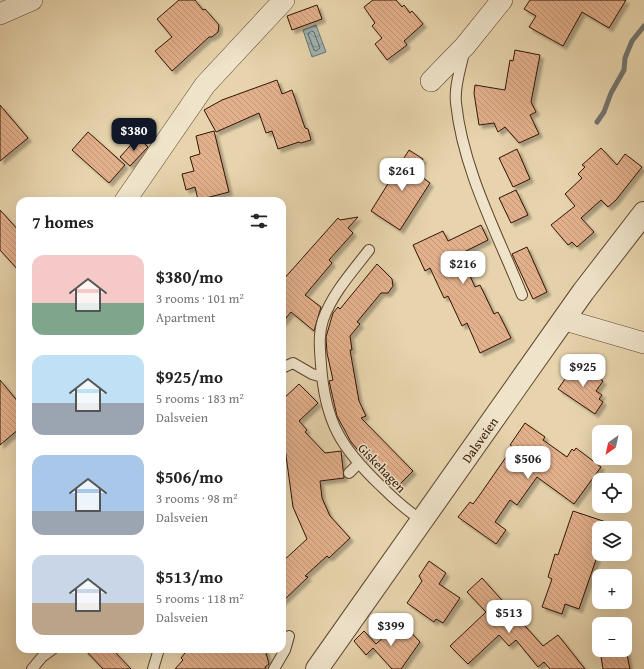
<!DOCTYPE html>
<meta charset="utf-8">
<style>
:root{--surface:#fff;--page:#f6f6f6;--text:#222;--muted:#767676;--accent:#111827}
body{margin:0;font-family:"Gentium Book Plus",serif;background:var(--page);color:var(--text);height:100vh;display:flex;flex-direction:column;font-size:15px;white-space:nowrap}
*{box-sizing:border-box;margin:0}
p{font-size:13px;color:var(--muted)}
.icon{flex:none;width:22px;height:22px;fill:none;stroke:currentColor;stroke-width:2;stroke-linecap:round;stroke-linejoin:round}
.map{position:relative;flex:1;overflow:hidden}
.panel{position:absolute;left:16px;top:197px;width:270px;height:456px;display:flex;flex-direction:column;background:var(--surface);border-radius:12px;box-shadow:0 4px 16px #0002}
.panel>*{flex:none}
.needle{width:26px;rotate:213deg}
.tools{position:absolute;left:592px;top:425px;display:grid;gap:8px}
.tools a{display:grid;place-items:center;width:40px;height:40px;border-radius:8px;background:var(--surface);box-shadow:0 4px 16px #0002;font-size:20px}
.price{position:absolute;translate:-50% -34px;padding:0 9px;border-radius:8px;background:#fff;color:#222;font-size:13px;line-height:26px;filter:drop-shadow(0 1px 2px #0008)}
.price::after{content:'';position:absolute;left:50%;top:24px;width:12px;height:9px;margin-left:-6px;background:inherit;clip-path:polygon(0 0,100% 0,50% 100%)}
.price.selected{background:var(--accent);color:#fff}
ul{padding:0;list-style:none}
li{display:flex;align-items:center;gap:12px;height:100px;padding:0 16px}
li span{display:grid;place-items:center;flex:none;width:112px;height:80px;border-radius:12px;color:#555}
li>.icon{margin-inline-start:auto}
span .icon{width:48px;height:48px;fill:#fffc;stroke-width:1}
li b{font-size:17px}
h2{display:flex;justify-content:space-between;align-items:center;height:48px;padding:0 16px;font-size:17px}
.map>svg:first-child{display:block}
</style>
<div class="map">
<svg width="644" height="669" viewBox="0 0 644 669">
<defs>
<pattern id="water-waves" width="16" height="10" patternUnits="userSpaceOnUse"><rect width="16" height="10" fill="#9eb5b7"/><path d="M0 5q4-4 8 0t8 0" fill="none" stroke="#819293"/></pattern>
<pattern id="building-back-hatch" width="6" height="6" patternUnits="userSpaceOnUse"><rect width="6" height="6" fill="#e3b08c"/><path d="M-1 5l2 2M0 0l6 6M5-1l2 2" fill="none" stroke="#c39677"/></pattern>
<filter id="shadow"><feDropShadow dx="3.5" dy="3.5" stdDeviation="1" flood-color="#0004"/></filter>
</defs>
<rect width="100%" height="100%" fill="#e7d4ad"/>
<filter id="stains"><feTurbulence type="fractalNoise" baseFrequency=".005" numOctaves="4"/><feColorMatrix values="0 0 0 0 .2 0 0 0 0 .09 0 0 0 0 .02 0 0 0 .5 -.17"/></filter>
<radialGradient id="worn" r=".72"><stop offset=".6" stop-color="#630" stop-opacity="0"/><stop offset="1" stop-color="#630" stop-opacity=".3"/></radialGradient>
<path fill="url(#water-waves)" stroke="#73756f" d="M316 25 326 52 312 57 303 30Z"/>
<g fill="none" stroke-linecap="round" stroke-linejoin="round">
<path stroke="#68645d" stroke-width="1" d="M312 31 314 32 320 48 316 51 314 50 308 34Z"/>
<path stroke="#73756f" stroke-width="5" d="M597 122 604 112 611 93 624 70 625 58 632 41 644 26"/>
</g>
<path fill="url(#building-back-hatch)" stroke="#321403" filter="url(#shadow)" d="M179 0H195L203 10 205 9 219 25 218 32 212 37H209L172 71 155 51 172 37 157 19Z
M373 0H396L402 7 404 5 410 13 412 11 423 24 404 41 407 45 387 60 375 44 382 38 372 26 375 23 364 7Z
M530 0H626L609 28 582 12 563 46 529 27 536 16 524 9Z
M317 5 322 19 292 30 287 16Z
M515 50 540 55 531 102 536 112 530 115 539 134 519 143 505 127 498 132 494 123 479 125 474 93 475 85 505 90 510 60 513 61Z
M277 80 282 94 292 90 305 128 308 129 311 140 301 143 299 142 278 149 272 131 266 133 259 113 216 132 204 110 222 100Z
M0 105 28 138 0 161Z
M214 131 229 192 198 200 195 187 186 190 182 174 194 171 190 157 200 154 196 136Z
M88 132 125 165 109 183 72 150Z
M138 137 148 147 130 166 120 157Z
M601 148 617 165 625 154 642 167 616 200 608 207 601 200 581 218 594 232 577 247 572 242 568 245 551 225 575 206 565 194 582 178 578 174 585 167 582 165Z
M517 149 530 179 513 187 499 158Z
M409 150 423 159 415 172 430 183 400 230 371 211Z
M516 190 528 215 511 223 499 198Z
M0 210 20 232V272L0 250Z
M358 217 348 228 353 233 329 260 332 263 305 295 321 307 314 331 291 312 282 323V281L338 218 340 220Z
M481 225 488 240 460 254 475 287 480 285 494 314 498 312 511 338 480 353 467 323 462 326 448 296 444 298 430 268 425 271 413 245 443 231 448 241Z
M527 247 547 292 533 299 512 254Z
M377 264 392 279 393 286 388 293H381L357 322 360 324 350 336 352 350H350L359 401 366 416 361 418 413 471 398 486 371 459 368 462 351 442 337 416 329 381 333 380 327 353 326 337 333 313 338 307 340 309Z
M577 362 603 381 596 391 602 395 599 399 603 402 595 414 558 389Z
M0 380 20 404V428L0 445Z
M299 384 318 403 299 421 307 430 305 432 325 453 341 451 344 478 320 481 322 498 330 516 350 538 329 558 327 556 305 576 308 577 282 602V562L307 539 293 507 282 426V400Z
M525 423 545 437 543 440 567 457 572 449 574 451 576 448 601 467 574 504 537 477 517 505 510 500 495 522 506 530 496 544 458 517 470 502 473 504 479 496 513 447 510 445Z
M573 511 609 523 607 528H599V551L579 609 565 604 562 614 542 607 552 579 548 577 555 554 558 555Z
M429 561 446 573 439 584 460 598 443 623 436 619 434 622 407 603 422 581 419 576Z
M482 578 543 646 558 635 585 669H550L544 662 538 667 516 640 509 646 499 635 468 664 450 646 486 612 467 592Z
M405 626 420 642 401 669H392L373 648 366 655 354 641 364 631 376 644 387 634 394 639Z
M84 649H112L131 669H103Z
M188 649H265L269 664 265 667 266 669H175L183 660 181 658Z
M600 650H626L630 669H603Z"/>
<g fill="none" stroke-linecap="round" stroke-linejoin="round">
<defs>
<path id="service" d="M464 52C461 68 454 86 456 103 463 170 497 233 522 295
M369 250C352 272 332 294 323 320 318 335 320 350 321 365 325 422 341 448 381 486 394 499 407 511 423 521
M282 368 293 363 312 374 322 377
M349 473 358 464
M32 669 42 657 53 649
M153 669 159 649
M274 669 285 650 289 636"/>
<path id="minor" d="M0 14 32 0
M431 81 465 46 502 0
M125 201 205 85 284 0
M565 320 644 343"/>
<path id="tertiary" d="M317 669 583 292 644 213"/>
</defs>
<use href="#service" stroke="#5f442e" stroke-width="12"/>
<use href="#minor" stroke="#5f442e" stroke-width="22"/>
<use href="#tertiary" stroke="#5f442e" stroke-width="24"/>
<use href="#service" stroke="#efe3ca" stroke-width="10"/>
<use href="#minor" stroke="#efe3ca" stroke-width="21"/>
<use href="#tertiary" stroke="#efe3ca" stroke-width="22"/>
</g>
<g text-anchor="middle" dominant-baseline="central" stroke-width="3" stroke-linejoin="round" paint-order="stroke">
<g font-size="13" fill="#321403" stroke="#efe3ca">
<text transform="translate(480 440) rotate(-55)">Dalsveien</text>
<text transform="translate(382 468) rotate(46)">Giskehagen</text>
</g>
</g>
<rect width="100%" height="100%" filter="url(#stains)"/>
<rect width="100%" height="100%" fill="url(#worn)"/>
</svg>
<div class="tools">
<a><svg class="needle" viewBox="-14 -14 28 28"><path d="M0-13l5 13h-10z" fill="#e53935"/><path d="M0 13l5-13h-10z" fill="#767676"/></svg></a>
<a><svg class="icon" aria-label="locate" viewBox="0 0 24 24"><circle cx="12" cy="12" r="6"/><path d="M12 2v4M12 18v4M2 12h4M18 12h4"/></svg></a>
<a><svg class="icon" aria-label="layers" viewBox="0 0 24 24"><path d="M12 4l9 5-9 5-9-5zM3 14l9 5 9-5"/></svg></a>
<a>+</a>
<a>−</a>
</div>
<b class="price selected" style="left:134px;top:152px">$380</b>
<b class="price" style="left:402px;top:192px">$261</b>
<b class="price" style="left:463px;top:285px">$216</b>
<b class="price" style="left:583px;top:388px">$925</b>
<b class="price" style="left:528px;top:480px">$506</b>
<b class="price" style="left:509px;top:634px">$513</b>
<b class="price" style="left:391px;top:647px">$399</b>
<section class="panel">
<h2>7 homes<svg class="icon" aria-label="filters" viewBox="0 0 24 24"><path d="M4 7h16M4 17h16"/><circle cx="9" cy="7" r="2"/><circle cx="15" cy="17" r="2"/></svg></h2>
<ul>
<li><span style="background:linear-gradient(#f6c9c9 60%,#7fa58c 0)"><svg class="icon" aria-label="home" viewBox="0 0 24 24"><path d="M3 11l9-7 9 7M6 9v11h12V9"/></svg></span><div><b>$380/mo</b><p>3 rooms · 101 m²</p><p>Apartment</p></div></li>
<li><span style="background:linear-gradient(#bfe0f5 60%,#9aa5b1 0)"><svg class="icon" aria-label="home" viewBox="0 0 24 24"><path d="M3 11l9-7 9 7M6 9v11h12V9"/></svg></span><div><b>$925/mo</b><p>5 rooms · 183 m²</p><p>Dalsveien</p></div></li>
<li><span style="background:linear-gradient(#a9c7e8 70%,#9aa5b1 0)"><svg class="icon" aria-label="home" viewBox="0 0 24 24"><path d="M3 11l9-7 9 7M6 9v11h12V9"/></svg></span><div><b>$506/mo</b><p>3 rooms · 98 m²</p><p>Dalsveien</p></div></li>
<li><span style="background:linear-gradient(#c9d6e8 60%,#b9a48a 0)"><svg class="icon" aria-label="home" viewBox="0 0 24 24"><path d="M3 11l9-7 9 7M6 9v11h12V9"/></svg></span><div><b>$513/mo</b><p>5 rooms · 118 m²</p><p>Dalsveien</p></div></li>
</ul>
</section>
</div>
